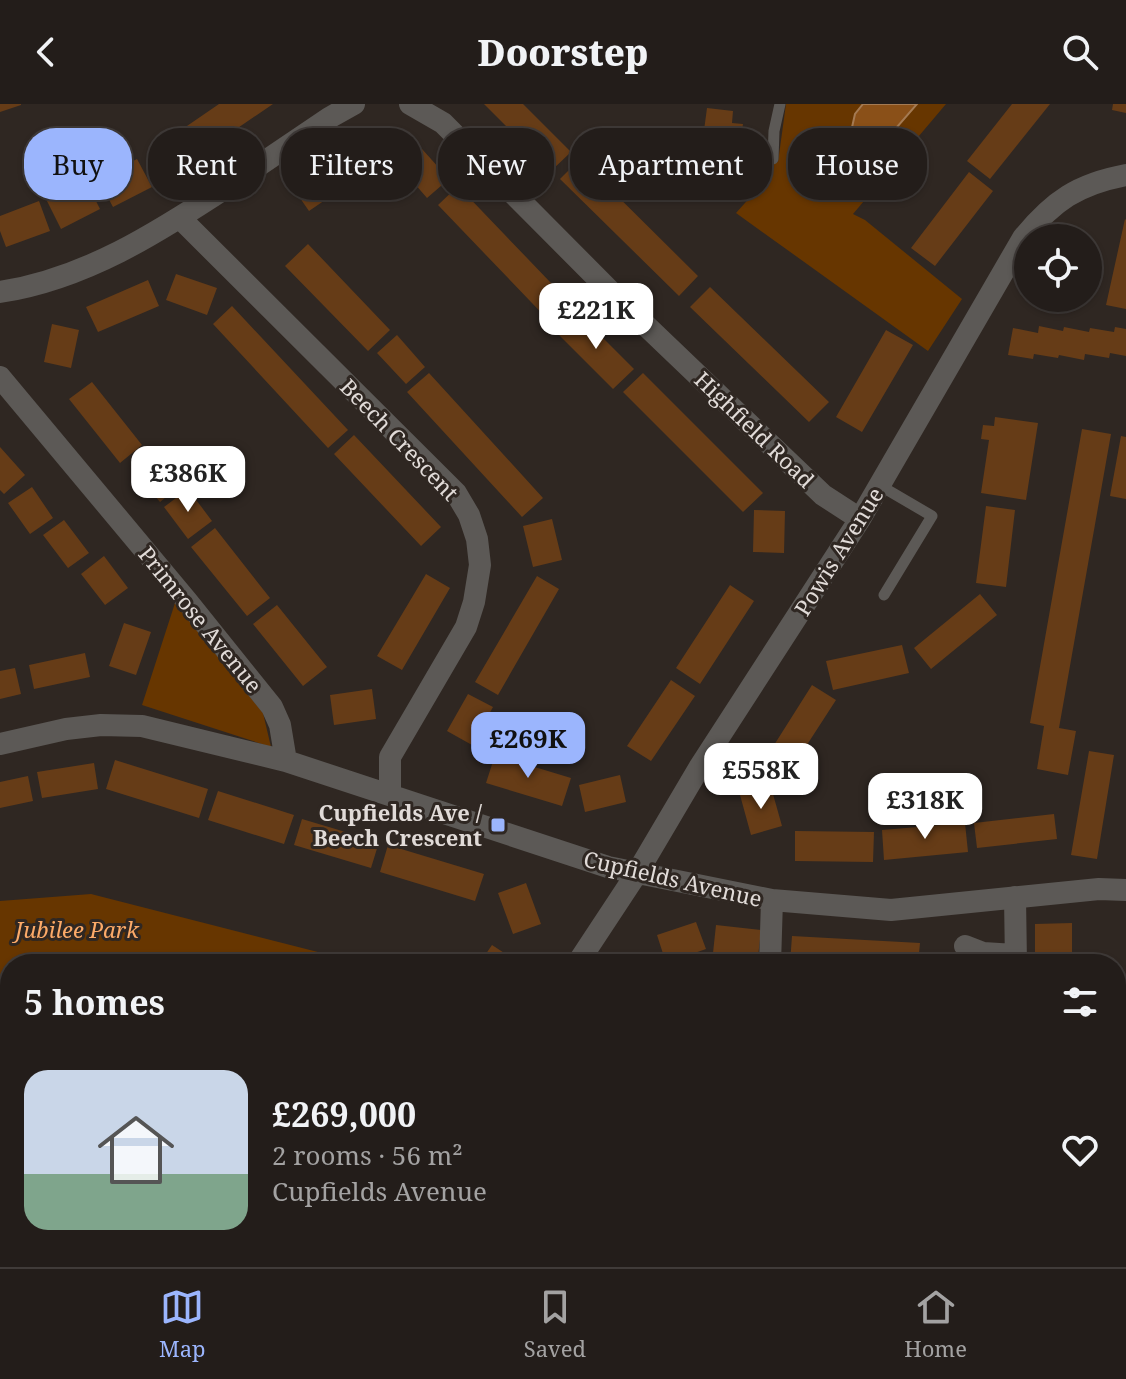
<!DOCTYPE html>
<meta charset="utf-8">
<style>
:root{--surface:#231d1a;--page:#2b2623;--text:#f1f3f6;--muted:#a3a2a2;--line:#403b39;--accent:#9bb5fd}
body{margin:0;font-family:"Noto Serif",serif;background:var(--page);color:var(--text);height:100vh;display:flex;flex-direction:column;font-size:30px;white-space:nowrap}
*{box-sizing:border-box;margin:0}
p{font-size:26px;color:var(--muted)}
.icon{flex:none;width:44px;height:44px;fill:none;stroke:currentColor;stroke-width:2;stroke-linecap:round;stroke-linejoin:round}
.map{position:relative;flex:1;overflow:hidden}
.drawer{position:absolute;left:0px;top:850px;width:1126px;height:314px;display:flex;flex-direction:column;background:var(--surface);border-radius:32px 32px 0 0;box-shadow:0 2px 6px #0004,0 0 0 2px var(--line)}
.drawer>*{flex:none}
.banner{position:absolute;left:24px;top:24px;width:1078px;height:72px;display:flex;gap:16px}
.fabs{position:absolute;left:1014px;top:120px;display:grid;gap:16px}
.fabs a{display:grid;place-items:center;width:88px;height:88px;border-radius:50%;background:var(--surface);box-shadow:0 2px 6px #0004,0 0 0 2px var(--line);font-size:40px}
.price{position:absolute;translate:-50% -68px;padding:0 18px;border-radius:16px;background:#fff;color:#222;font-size:26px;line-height:52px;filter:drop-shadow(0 2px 4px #0008)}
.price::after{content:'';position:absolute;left:50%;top:48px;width:24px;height:18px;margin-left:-12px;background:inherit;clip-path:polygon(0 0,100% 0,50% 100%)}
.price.on{background:var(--accent);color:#111}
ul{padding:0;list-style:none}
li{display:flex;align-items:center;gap:24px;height:200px;padding:0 24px}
li span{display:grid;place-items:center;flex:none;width:224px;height:160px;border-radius:24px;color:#555}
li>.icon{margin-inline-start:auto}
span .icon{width:96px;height:96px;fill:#fffc;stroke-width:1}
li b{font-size:34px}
h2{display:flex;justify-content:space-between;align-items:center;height:96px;padding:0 24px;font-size:34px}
.pill{padding:0 28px;border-radius:32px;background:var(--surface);box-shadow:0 2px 6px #0004,0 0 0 2px var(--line);font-size:28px;line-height:72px}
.pill.on{background:var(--accent);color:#111}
header{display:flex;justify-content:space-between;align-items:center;height:104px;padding:0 24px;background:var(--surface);font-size:36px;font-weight:800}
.dock{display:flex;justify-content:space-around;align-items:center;height:112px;border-top:2px solid var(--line);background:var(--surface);font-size:22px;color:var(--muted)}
.dock a{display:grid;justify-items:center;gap:4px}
.dock .on{color:var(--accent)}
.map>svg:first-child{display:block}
</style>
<header><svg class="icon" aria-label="back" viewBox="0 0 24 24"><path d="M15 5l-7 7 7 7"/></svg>Doorstep<svg class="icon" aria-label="search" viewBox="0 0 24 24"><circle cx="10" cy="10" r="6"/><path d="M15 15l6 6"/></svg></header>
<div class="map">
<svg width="1126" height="1163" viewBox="0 0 1126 1163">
<rect width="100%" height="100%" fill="#2f2722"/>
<path fill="#673600" d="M786 0H946L853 110 865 116 962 195 928 247 736 109 761 81 759 62 778 58Z
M175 499 263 609 271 643 142 601Z
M91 790 365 860H10V1154H110L98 1163H0V797Z"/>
<path fill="#8a5018" stroke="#a47a52" stroke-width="2" d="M863 0H917L864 61 854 58 846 50 855 10Z"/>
<path fill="#663c17" d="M0 0H21V1L0 8Z
M219 0H273L169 71 152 46Z
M484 0H523L571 48 551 67Z
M1012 0H1050L990 75 967 57Z
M1113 0H1126V9L1112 6Z
M707 4 733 7 732 19 743 20 740 38 703 34Z
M359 38 375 62 309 107 293 84Z
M720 42 721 54 737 53 739 76 696 79 694 44Z
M422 45 449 75 427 94 401 64Z
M137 55 152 83 113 103 98 75Z
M580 55 698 172 679 192 560 75Z
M969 68 993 87 935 162 911 144Z
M86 77 100 105 61 125 47 97Z
M458 82 574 203 554 222 438 101Z
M39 97 50 127 6 143 0 127V112Z
M1125 115 1126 116V205L1106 201Z
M308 140 390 226 368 247 285 162Z
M176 170 217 184 207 211 166 196Z
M148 176 159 202 98 228 86 203Z
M710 183 829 298 809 318 690 203Z
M232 202 348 326 328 344 213 220Z
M578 209 634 265 613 285 557 229Z
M52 220 79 226 71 264 44 258Z
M1039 222 1063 227 1064 223 1089 228 1090 224 1114 228 1115 223 1126 225V252L1110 249 1109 254 1085 250 1084 256 1059 251 1058 254 1034 250 1033 255 1008 251 1013 224 1038 229Z
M886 226 913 241 862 328 836 313Z
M397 231 425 263 406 280 377 249Z
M429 269 543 394 522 413 407 288Z
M643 269 763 389 743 408 623 288Z
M92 278 142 341 120 359 69 295Z
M995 313 1038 319 1026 396 981 389 989 336 981 335 983 321 994 322Z
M1082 325 1111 330 1059 624 1076 627 1068 671 1037 665 1044 622 1030 619Z
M354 331 441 423 421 442 334 350Z
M1121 332 1126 333V395L1110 392Z
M0 343 25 371 4 390 0 386Z
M153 346 182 380 160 398 131 363Z
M32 383 53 414 30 430 8 399Z
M188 385 212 417 188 435 164 403Z
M986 402 1015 406 1006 483 976 479Z
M754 406 785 407 784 449 753 448Z
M552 415 562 456 533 463 523 422Z
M64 416 89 449 68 464 43 431Z
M215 424 270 494 247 512 191 443Z
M104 452 128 484 105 501 81 470Z
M426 470 450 484 402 566 377 552Z
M537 472 559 485 498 591 475 578Z
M730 481 754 497 700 580 676 564Z
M980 490 997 511 931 565 914 544Z
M277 501 327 563 303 582 253 520Z
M124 519 151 528 136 571 109 562Z
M902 541 909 569 833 586 826 557Z
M85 549 90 573 34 585 29 561Z
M15 564 21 590 0 595V567Z
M671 576 695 592 651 657 627 642Z
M812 581 836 596 792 664 769 649Z
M372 585 376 615 334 621 330 591Z
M468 590 493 603 472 641 447 627Z
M1089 647 1114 651 1097 755 1071 751Z
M495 651 571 674 562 702 486 679Z
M115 656 208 685 199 714 106 685Z
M94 659 98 685 42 694 37 668Z
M620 671 626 698 585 708 579 681Z
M28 672 33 697 0 704V678Z
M771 683 782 722 751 731 740 691Z
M218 687 294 711 284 740 208 716Z
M1054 710 1057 735 977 744 974 719Z
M302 715 379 738 371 764 294 741Z
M965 719 968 748 884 756 882 726Z
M795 727 874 728 873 758 795 757Z
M388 741 484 770 475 797 380 768Z
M526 779 541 820 513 830 498 789Z
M696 818 706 845 666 859 657 831Z
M1072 819V858H1035V820Z
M716 821 761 826 758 853 713 849Z
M792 832 920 839 918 860 790 859Z
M492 841 518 858 516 860H479Z
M232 1154H268L272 1160 267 1163H219Z
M578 1154H626L641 1163H584L575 1158Z
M898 1154H961L971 1160 970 1163H912Z"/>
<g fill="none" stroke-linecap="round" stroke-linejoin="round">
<path stroke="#5c5956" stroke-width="11" d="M773 55 774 27 780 0
M879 381 932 412 884 491"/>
<path stroke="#5c5956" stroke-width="22" d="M410 0 443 19 615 192 823 391 860 415
M180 114 456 389 469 411 477 435 480 461 474 498 466 523 390 653V691
M0 188C85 175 157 129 227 83 261 60 295 37 329 14L354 0
M0 273 187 497 272 603 280 621 286 657
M0 640 66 625 101 621 142 622 286 657 608 763 772 796 891 806 1099 785 1126 786
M1015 793 1016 860
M965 842 983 849 1015 851
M577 860 637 769 699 664 860 415 1023 134C1053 97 1078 80 1126 71
M770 860 772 796
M476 1154 489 1163
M348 1163 360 1154"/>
</g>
<rect fill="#9bb5fd" stroke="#2f2722" stroke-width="3" x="490" y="713" width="16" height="16" rx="4"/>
<g text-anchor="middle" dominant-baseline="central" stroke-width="6" stroke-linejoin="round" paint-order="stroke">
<g font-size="22" fill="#e1dbd8" stroke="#2f2722">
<text transform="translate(755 325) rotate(44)">Highfield Road</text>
<text transform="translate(400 335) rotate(46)">Beech Crescent</text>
<text transform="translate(838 447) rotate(-58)">Powis Avenue</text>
<text transform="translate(201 515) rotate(51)">Primrose Avenue</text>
<text transform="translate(673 774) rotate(13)">Cupfields Avenue</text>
</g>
<g font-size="22" font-weight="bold" fill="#e1dbd8" stroke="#2f2722" text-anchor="end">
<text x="482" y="708">Cupfields Ave /<tspan x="482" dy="25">Beech Crescent</tspan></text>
</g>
<g font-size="22" font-style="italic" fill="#fcaa68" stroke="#2f2722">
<text x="77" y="825">Jubilee Park</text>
</g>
</g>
</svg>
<div class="fabs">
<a><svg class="icon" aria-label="locate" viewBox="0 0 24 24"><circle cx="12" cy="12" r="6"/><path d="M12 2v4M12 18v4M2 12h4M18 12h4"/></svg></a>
</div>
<b class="price" style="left:596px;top:247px">£221K</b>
<b class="price" style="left:188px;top:410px">£386K</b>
<b class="price on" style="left:528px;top:676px">£269K</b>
<b class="price" style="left:761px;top:707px">£558K</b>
<b class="price" style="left:925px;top:737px">£318K</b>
<div class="banner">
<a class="pill on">Buy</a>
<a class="pill">Rent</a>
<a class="pill">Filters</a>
<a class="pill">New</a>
<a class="pill">Apartment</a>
<a class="pill">House</a>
</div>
<section class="drawer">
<h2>5 homes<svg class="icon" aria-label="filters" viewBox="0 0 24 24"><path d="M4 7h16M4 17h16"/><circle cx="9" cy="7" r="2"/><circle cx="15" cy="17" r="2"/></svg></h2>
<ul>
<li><span style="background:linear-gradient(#c9d6e8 65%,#7fa58c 0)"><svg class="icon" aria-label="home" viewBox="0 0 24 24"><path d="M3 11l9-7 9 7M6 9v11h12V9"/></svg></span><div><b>£269,000</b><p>2 rooms · 56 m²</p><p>Cupfields Avenue</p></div><svg class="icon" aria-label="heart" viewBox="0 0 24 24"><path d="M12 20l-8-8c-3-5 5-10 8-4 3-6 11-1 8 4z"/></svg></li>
</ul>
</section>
</div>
<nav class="dock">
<a class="on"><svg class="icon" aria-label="map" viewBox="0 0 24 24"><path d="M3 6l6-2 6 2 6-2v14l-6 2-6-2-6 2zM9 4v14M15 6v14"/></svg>Map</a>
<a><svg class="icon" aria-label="saved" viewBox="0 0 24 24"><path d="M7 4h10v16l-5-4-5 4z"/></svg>Saved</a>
<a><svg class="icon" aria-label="home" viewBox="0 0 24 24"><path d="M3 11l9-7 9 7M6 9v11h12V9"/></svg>Home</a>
</nav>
